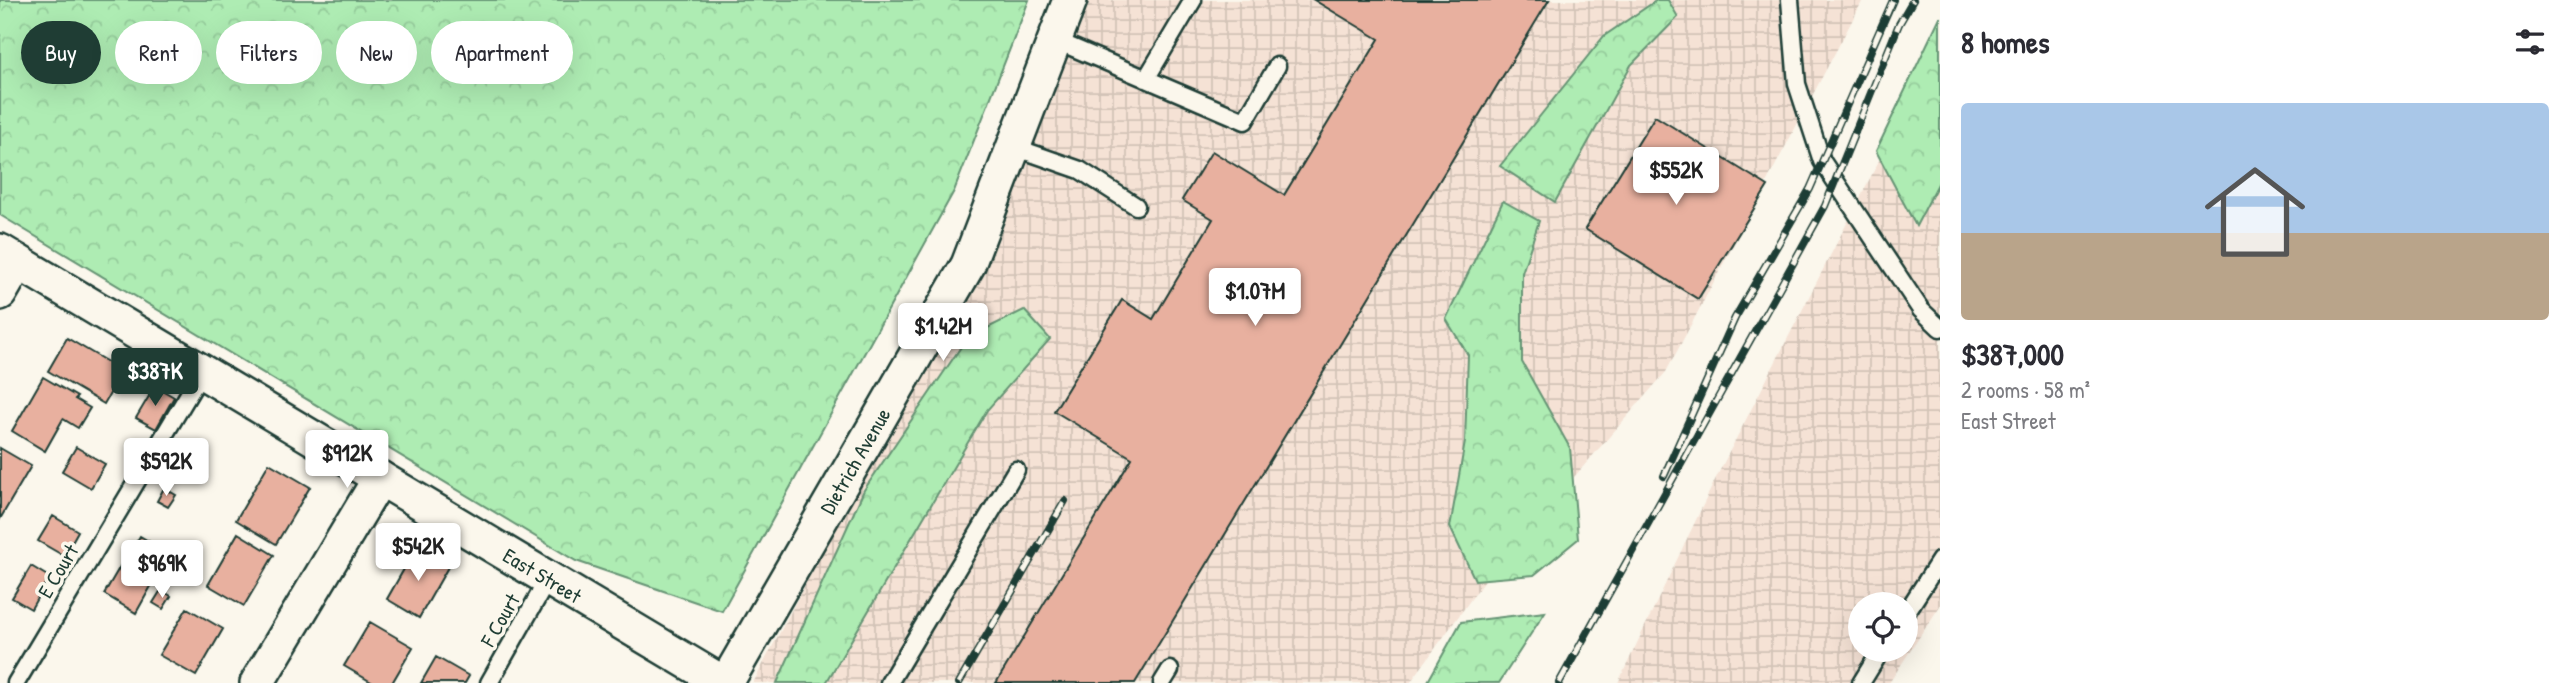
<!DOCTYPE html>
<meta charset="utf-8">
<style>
:root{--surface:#fff;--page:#f7f7f7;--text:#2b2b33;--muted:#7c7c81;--line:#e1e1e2;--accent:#1f3d34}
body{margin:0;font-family:"Patrick Hand",sans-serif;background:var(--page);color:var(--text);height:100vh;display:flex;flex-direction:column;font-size:26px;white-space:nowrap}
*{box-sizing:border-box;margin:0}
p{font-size:23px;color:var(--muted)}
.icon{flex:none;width:38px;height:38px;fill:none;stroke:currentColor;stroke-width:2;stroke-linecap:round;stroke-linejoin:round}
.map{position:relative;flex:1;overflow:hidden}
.drawer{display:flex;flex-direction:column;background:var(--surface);width:630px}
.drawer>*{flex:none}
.guide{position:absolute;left:21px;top:21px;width:665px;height:63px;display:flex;gap:14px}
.controls{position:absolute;left:1848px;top:592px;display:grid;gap:14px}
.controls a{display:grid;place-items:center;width:70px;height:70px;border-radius:50%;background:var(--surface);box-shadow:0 7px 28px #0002;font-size:35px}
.price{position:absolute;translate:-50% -60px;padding:0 16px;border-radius:7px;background:#fff;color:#222;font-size:23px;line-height:46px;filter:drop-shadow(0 2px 4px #0008)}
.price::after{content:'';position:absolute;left:50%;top:42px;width:21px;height:16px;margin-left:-10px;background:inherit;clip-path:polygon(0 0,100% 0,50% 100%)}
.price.current{background:var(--accent);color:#fff}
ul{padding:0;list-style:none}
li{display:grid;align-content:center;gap:14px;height:371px;padding:0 21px}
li+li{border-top:2px solid var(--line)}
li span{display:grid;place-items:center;height:217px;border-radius:7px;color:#555}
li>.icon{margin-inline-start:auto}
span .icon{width:126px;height:126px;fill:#fffc;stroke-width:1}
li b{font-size:30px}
h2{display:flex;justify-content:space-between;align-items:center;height:84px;padding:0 21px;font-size:30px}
.pill{padding:0 24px;border-radius:32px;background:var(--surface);box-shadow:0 7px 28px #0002;font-size:24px;line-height:63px}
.pill.current{background:var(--accent);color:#fff}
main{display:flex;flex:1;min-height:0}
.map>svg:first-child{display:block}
</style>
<main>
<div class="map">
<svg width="1940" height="683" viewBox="0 0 1940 683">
<defs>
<pattern id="industrial-grid" width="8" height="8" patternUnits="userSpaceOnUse" patternTransform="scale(1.75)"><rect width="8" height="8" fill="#f5e2d5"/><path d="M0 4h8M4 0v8" fill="none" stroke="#d2c3b7"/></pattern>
<pattern id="forest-crowns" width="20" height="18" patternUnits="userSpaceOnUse" patternTransform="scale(1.75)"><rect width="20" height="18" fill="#aeecb3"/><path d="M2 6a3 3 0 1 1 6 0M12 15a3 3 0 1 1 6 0" fill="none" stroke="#95cb9b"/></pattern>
</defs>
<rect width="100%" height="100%" fill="#fbf7ec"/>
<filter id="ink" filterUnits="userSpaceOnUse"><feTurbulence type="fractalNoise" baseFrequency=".0143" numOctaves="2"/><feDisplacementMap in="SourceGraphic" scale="14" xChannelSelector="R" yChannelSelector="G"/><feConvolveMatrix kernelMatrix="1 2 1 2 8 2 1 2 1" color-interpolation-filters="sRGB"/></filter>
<g filter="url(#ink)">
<path fill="url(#industrial-grid)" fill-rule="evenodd" d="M1086 0H1863L1666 372 1490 573 1410 683H753L1005 208Z
M1940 42V606L1889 683H1618L1717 476ZM1860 604H1906V649H1860Z"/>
<path fill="url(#forest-crowns)" stroke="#669474" stroke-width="2" d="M0 0H1029L954 191 722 611 576 561 0 215Z
M1657 0H1668L1678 17 1631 65 1555 202 1500 166 1604 36Z
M1940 17V180L1916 226 1876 151Z
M1503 201 1539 221 1522 273V362L1570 448 1578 539 1534 575 1475 580 1450 527 1465 442 1468 355 1446 319Z
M1024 310 1050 339 987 410 826 683H777L864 490 967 338Z
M1545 612 1499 683H1427L1461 622Z"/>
<path fill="#e8b09f" stroke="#1f3d34" stroke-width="2" d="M1314 0H1549L1135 683H996L1132 458 1054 411 1122 300 1153 319 1213 219 1182 200 1212 151 1284 195 1379 39Z
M1655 116 1768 186 1698 299 1585 229Z
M67 338 123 371 104 404 48 371Z
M43 377 77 397 75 399 90 408 78 428 63 419 45 451 12 431Z
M155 386 174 397 156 429 136 418Z
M76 447 105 464 91 488 62 471Z
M0 448 31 466 0 519Z
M269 463 310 487 276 544 236 520Z
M164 488 176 495 168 507 157 501Z
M53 516 78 531 64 556 38 541Z
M238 533 274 555 244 606 208 585Z
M140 536 169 553 156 575 127 558Z
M416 548 448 567 419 618 387 599Z
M122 563 154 581 136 613 104 594Z
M31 566 49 577 31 609 12 598Z
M161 590 171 596 163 609 153 603Z
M187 608 223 629 196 676 159 655Z
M370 622 413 647 392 683H373L344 666Z
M436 657 469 676 465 683H421Z"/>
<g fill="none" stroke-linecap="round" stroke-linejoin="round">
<defs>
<path id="lane" d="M1790 0 1797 84 1822 161 1921 310 1940 328
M1055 40 1245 121 1277 66
M1146 79 1193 0
M1014 147 1080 170 1136 206
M1906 613 1940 560
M16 683 202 372
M489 683 548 579
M889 683 1016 470
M1162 683 1170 670
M1861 683 1882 649"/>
<g id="street">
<path id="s1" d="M0 251 723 683"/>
<path d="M0 293 18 262"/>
<path d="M257 683 380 478"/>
<path id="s2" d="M726 683 968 265 1070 0"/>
</g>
</defs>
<use href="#lane" stroke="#1f3d34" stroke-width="21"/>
<use href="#street" stroke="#1f3d34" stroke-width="38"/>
<use href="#lane" stroke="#fbf7ec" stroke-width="16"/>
<use href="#street" stroke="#fbf7ec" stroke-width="33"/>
<defs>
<path id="rail" d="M1664 476 1735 318 1810 189 1893 0
M959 683 1065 501
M1559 683 1825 206 1899 24 1913 0"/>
</defs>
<use href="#rail" stroke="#1f3d34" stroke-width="8"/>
<use href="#rail" stroke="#fbf7ec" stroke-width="5" stroke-dasharray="16" stroke-linecap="butt"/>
</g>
</g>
<g text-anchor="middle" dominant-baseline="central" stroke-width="7" stroke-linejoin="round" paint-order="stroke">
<g font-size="21" fill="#1f3d34" stroke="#fbf7ec">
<text stroke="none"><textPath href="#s2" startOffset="257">Dietrich Avenue</textPath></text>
<text transform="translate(58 571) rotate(-59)">E Court</text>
<text stroke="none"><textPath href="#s1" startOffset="632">East Street</textPath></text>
<text transform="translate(500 620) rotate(-60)">F Court</text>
</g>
</g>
</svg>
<div class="controls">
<a><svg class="icon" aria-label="locate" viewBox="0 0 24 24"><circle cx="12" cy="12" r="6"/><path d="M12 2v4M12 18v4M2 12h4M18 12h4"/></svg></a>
</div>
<b class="price" style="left:1676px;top:207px">$552K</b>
<b class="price" style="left:1255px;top:328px">$1.07M</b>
<b class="price" style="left:943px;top:363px">$1.42M</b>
<b class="price current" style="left:155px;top:408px">$387K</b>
<b class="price" style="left:347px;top:490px">$912K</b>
<b class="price" style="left:166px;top:498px">$592K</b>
<b class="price" style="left:418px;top:583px">$542K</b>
<b class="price" style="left:162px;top:600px">$969K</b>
<div class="guide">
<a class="pill current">Buy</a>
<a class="pill">Rent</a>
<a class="pill">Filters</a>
<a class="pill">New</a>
<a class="pill">Apartment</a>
</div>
</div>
<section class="drawer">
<h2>8 homes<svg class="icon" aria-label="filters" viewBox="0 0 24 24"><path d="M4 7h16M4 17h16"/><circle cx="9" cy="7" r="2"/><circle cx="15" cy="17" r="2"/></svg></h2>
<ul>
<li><span style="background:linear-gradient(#a9c7e8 60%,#b9a48a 0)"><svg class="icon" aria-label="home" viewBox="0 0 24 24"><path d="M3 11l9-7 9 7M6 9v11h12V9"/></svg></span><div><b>$387,000</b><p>2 rooms · 58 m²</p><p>East Street</p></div></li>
</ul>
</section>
</main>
